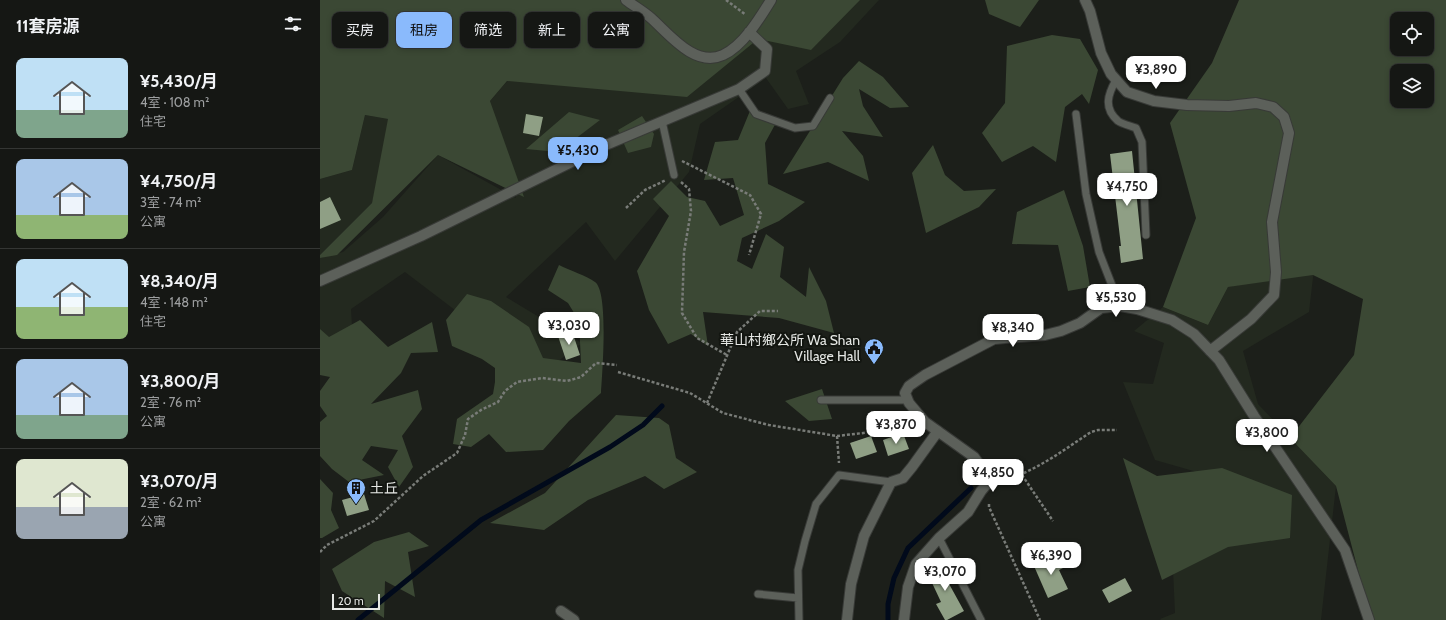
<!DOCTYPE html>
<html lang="zh">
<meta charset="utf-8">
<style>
:root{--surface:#151714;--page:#1e201d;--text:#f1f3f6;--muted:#9d9fa0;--line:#343634;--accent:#8abafc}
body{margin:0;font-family:Cabin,"Noto Sans SC",sans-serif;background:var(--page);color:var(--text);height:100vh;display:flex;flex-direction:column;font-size:15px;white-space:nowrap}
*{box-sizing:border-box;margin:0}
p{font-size:13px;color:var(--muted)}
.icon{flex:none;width:22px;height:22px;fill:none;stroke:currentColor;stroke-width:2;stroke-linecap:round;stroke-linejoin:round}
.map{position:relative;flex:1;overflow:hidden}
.drawer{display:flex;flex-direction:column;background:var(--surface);width:320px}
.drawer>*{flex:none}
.guide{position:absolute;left:12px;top:12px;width:380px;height:36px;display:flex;gap:8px}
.tools{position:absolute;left:1070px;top:12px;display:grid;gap:8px}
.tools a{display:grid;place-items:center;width:44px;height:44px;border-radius:8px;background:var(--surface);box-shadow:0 2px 6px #0003,0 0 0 1px var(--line);font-size:20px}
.scale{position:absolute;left:12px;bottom:10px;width:48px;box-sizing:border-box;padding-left:4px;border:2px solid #e5e7e4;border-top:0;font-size:11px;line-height:14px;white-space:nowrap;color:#e5e7e4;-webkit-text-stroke:3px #131611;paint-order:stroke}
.price{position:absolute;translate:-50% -34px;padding:0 9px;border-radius:8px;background:#fff;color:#222;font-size:13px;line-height:26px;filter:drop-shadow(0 1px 2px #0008)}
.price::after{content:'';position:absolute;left:50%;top:24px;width:12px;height:9px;margin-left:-6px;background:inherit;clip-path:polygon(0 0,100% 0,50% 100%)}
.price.on{background:var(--accent);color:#111}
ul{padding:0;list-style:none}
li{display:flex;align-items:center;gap:12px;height:100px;padding:0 16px}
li+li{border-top:1px solid var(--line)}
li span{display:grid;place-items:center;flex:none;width:112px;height:80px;border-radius:8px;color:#555}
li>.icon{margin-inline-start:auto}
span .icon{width:48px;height:48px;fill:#fffc;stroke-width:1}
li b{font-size:17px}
h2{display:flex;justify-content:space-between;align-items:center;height:48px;padding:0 16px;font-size:17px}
.pill{padding:0 14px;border-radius:8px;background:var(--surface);box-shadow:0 2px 6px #0003,0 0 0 1px var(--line);font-size:14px;line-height:36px}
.pill.on{background:var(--accent);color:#111}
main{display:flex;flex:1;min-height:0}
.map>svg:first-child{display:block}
</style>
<main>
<section class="drawer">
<h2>11套房源<svg class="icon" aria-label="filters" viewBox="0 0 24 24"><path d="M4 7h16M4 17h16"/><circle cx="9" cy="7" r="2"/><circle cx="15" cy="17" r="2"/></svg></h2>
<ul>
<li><span style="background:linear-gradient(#bfe0f5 65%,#7fa58c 0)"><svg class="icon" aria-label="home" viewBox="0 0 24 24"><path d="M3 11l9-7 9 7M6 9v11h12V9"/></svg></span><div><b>¥5,430/月</b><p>4室 · 108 m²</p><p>住宅</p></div></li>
<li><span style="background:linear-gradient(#a9c7e8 70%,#8fb573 0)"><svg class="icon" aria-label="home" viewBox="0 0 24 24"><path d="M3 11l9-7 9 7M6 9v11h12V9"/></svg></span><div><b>¥4,750/月</b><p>3室 · 74 m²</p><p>公寓</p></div></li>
<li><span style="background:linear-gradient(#bfe0f5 60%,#8fb573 0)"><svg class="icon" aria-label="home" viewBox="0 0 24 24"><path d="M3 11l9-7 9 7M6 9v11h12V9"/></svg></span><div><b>¥8,340/月</b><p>4室 · 148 m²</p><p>住宅</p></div></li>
<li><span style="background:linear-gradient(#a9c7e8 70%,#7fa58c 0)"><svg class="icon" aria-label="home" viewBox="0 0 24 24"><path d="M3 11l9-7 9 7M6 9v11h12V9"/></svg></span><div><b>¥3,800/月</b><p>2室 · 76 m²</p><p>公寓</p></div></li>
<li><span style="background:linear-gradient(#dfe7d0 60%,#9aa5b1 0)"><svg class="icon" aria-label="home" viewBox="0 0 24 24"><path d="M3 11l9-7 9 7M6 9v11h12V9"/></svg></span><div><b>¥3,070/月</b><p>2室 · 62 m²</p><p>公寓</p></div></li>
</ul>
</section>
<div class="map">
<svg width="1126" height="620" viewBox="0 0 1126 620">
<rect width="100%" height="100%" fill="#1c1f1a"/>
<path fill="#23291f" d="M531 0H559L520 42 476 71 489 104 468 109 446 78 380 124 369 172 295 261 266 222 186 297 262 343 220 375 85 272 31 309 33 342 0 370V258L23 252 63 217 118 155 196 198 170 101 194 73 416 56 438 39Z
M45 115 74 120 52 203 0 255V179L32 170Z
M994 269 989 312 923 351 938 404 1016 486 1001 620H841L840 619 855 613 852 548 872 505 949 541 957 495 835 460 803 382 833 384 844 343 814 331 843 307 888 325 908 287Z"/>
<path fill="#3b4834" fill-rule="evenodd" d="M0 0H540L491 50 438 39 367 97 187 81 170 101 204 197 118 155 17 255 0 258V255L52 203 68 119 45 115 32 170 0 179Z
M665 0H719L700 27 669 14Z
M919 0H1126V620H1051L1016 486 970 438 1034 355 1043 299 993 275 908 287 888 325 843 307 876 218 850 123 892 63ZM1077 19H1107V49H1077ZM1077 71H1107V101H1077Z
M732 35 760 39 778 70 769 104 762 94 745 107 736 162 713 146 682 162 662 133 685 103 687 46Z
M539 61 563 77 589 107 570 108 539 89 543 106 563 137 522 131 543 156 549 181 508 162 463 174 523 78Z
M432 106 457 121 445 143 448 184 485 202 459 221 422 238 417 261 432 269 446 234 464 247 460 277 486 297 489 267 506 301 514 333 459 318 383 312 388 346 371 334 348 344 329 310 317 271 349 216 333 199 351 181 367 197 385 201 400 226 424 215 413 178 384 180 395 142 418 140Z
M249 112 280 120 238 152 206 149Z
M322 116 334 134 331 147 308 153 298 130Z
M613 145 625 175 644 191 676 189 659 207 606 233 592 173Z
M744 190 763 246 770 287 748 291 738 245 692 244 697 212Z
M239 265C249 270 267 276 275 282 289 292 282 375 281 393L249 421 223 450 186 452 169 434 151 447 133 444 137 419 173 394 175 382V368L162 359 132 346 126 320 147 294 171 301 209 327 223 358 261 363 259 321 248 303 228 290Z
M40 320 68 347 112 322 118 352 91 353 81 373 51 404 98 390 102 409 82 436 93 467 79 487 68 467 78 450 51 446 42 460 64 475 29 482 12 469 0 456V422L7 416 0 406V391L10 377 0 375V329L9 337Z
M502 389 512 419 489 421 465 401Z
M296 415 339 418 349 425 356 458 377 472 344 489 325 476 268 500 224 530 170 523 225 493Z
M803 458 837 476 902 468 972 495 970 538 908 547 842 580 825 528Z
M0 479 13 493 11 510 19 528 2 538H0Z
M89 532 109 546 88 552 95 597 65 581 64 618 22 591 12 569 54 542Z"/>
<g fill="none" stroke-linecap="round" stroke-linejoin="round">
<path stroke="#010a1b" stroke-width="5" d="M38 620 161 520 290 447 323 425 342 406
M568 620V604L574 578 588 548 651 488"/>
</g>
<path fill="#8f9f85" d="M206 114 223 117 219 136 203 133Z
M812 151 823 259 801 263 799 246H801L790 154Z
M10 197 21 220 0 229V202Z
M252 331 260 355 246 360 238 336Z
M583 433 589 449 568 456 563 440Z
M551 436 557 452 536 459 530 443Z
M44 494 49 510 27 516 22 500Z
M737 555 743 568 739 570 748 589 728 598 714 566Z
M622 562 631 580 628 582 644 611 627 620H625L616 604 621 602 606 570Z
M805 578 812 591 789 603 782 590Z"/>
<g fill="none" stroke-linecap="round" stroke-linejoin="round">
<defs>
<path id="lane" d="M796 80C788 94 783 108 798 121 802 124 811 126 816 128L822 142 826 235
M419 89 436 114 475 128 493 126 510 98
M756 114 766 194 779 252 800 306
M342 121 354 175
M501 400H588
M619 538 661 620
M438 594 478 598
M479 620 478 570 485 541 496 504 519 475 571 482"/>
<path id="street" d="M306 0C314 6 323 11 331 18 349 34 375 68 403 55 423 46 440 18 451 0
M765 0 770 11 781 53 791 74 807 92 834 101 867 105 909 106 936 103 953 107 964 117 969 133 952 222 956 272 954 295 931 319 890 351
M0 281 101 236 286 145 419 89 445 71 447 49 429 32
M241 611 254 620
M527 620 531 584 544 536 571 482 583 478 592 467 618 431
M584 620 588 587 596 564 619 538 648 512 661 491 667 484 666 474 654 457 605 422 589 403 585 393 589 386 605 375 674 339 685 338 725 335 741 331 760 323 781 308 800 306 817 309 852 320 874 334 899 360 934 416 1025 550 1049 620"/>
</defs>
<use href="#lane" stroke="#383a37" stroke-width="9"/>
<use href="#street" stroke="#383a37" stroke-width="12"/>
<path stroke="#797c78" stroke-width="2.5" stroke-dasharray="3 2" stroke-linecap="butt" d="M406 0 426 15
M362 161 430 195 441 214 429 255
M361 182 369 189 371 211 364 252 362 313 377 338 407 355
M306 208 325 190 346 180
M298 372 370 393 403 413 449 425 517 436 519 463
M387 403 417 332 440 311H458
M517 436 578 429 597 433
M702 475 733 521
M680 481C714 473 742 451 771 432L778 430H797
M669 504V507L720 620
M0 552 7 545 54 521 103 476 137 453 145 435 148 419 161 410 178 402 185 391 197 382 222 378 247 381 261 377 276 363 297 365"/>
<use href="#lane" stroke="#5c605a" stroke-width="7"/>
<use href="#street" stroke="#5c605a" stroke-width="10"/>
</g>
<defs>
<symbol id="civic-pin" viewBox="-11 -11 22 30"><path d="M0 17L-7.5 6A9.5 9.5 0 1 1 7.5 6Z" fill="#8abafc" stroke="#131611"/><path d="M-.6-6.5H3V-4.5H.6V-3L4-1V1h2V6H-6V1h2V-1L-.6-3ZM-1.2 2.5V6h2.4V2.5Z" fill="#111"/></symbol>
<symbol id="building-pin" viewBox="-11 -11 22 30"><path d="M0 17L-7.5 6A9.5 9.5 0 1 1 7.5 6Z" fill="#8abafc" stroke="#131611"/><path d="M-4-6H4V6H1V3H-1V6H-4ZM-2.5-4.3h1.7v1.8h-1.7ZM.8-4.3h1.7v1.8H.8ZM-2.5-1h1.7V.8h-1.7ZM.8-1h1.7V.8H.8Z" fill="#111"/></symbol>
</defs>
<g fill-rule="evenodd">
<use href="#civic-pin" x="543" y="337" width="22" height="30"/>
<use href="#building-pin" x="25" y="477" width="22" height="30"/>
</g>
<g text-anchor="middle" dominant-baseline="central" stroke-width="4" stroke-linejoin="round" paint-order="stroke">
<g font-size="14" fill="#e5e7e4" stroke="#131611" text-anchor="end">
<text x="540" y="340">華山村鄉公所 Wa Shan<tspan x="540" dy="16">Village Hall</tspan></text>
<text x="50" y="488" text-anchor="start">土丘</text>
</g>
</g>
</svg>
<div class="tools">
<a><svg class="icon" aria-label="locate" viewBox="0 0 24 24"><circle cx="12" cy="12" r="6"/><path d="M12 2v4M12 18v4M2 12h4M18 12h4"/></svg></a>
<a><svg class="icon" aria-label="layers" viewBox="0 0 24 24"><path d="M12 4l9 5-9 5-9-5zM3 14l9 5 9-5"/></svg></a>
</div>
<div class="scale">20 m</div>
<b class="price" style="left:836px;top:90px">¥3,890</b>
<b class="price on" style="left:258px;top:171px">¥5,430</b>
<b class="price" style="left:807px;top:207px">¥4,750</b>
<b class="price" style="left:796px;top:318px">¥5,530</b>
<b class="price" style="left:249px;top:346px">¥3,030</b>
<b class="price" style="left:693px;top:348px">¥8,340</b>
<b class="price" style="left:576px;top:445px">¥3,870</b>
<b class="price" style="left:947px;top:453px">¥3,800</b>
<b class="price" style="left:673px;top:493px">¥4,850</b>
<b class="price" style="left:731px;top:576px">¥6,390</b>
<b class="price" style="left:625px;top:592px">¥3,070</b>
<div class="guide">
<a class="pill">买房</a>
<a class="pill on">租房</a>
<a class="pill">筛选</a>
<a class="pill">新上</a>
<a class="pill">公寓</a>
</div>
</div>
</main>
